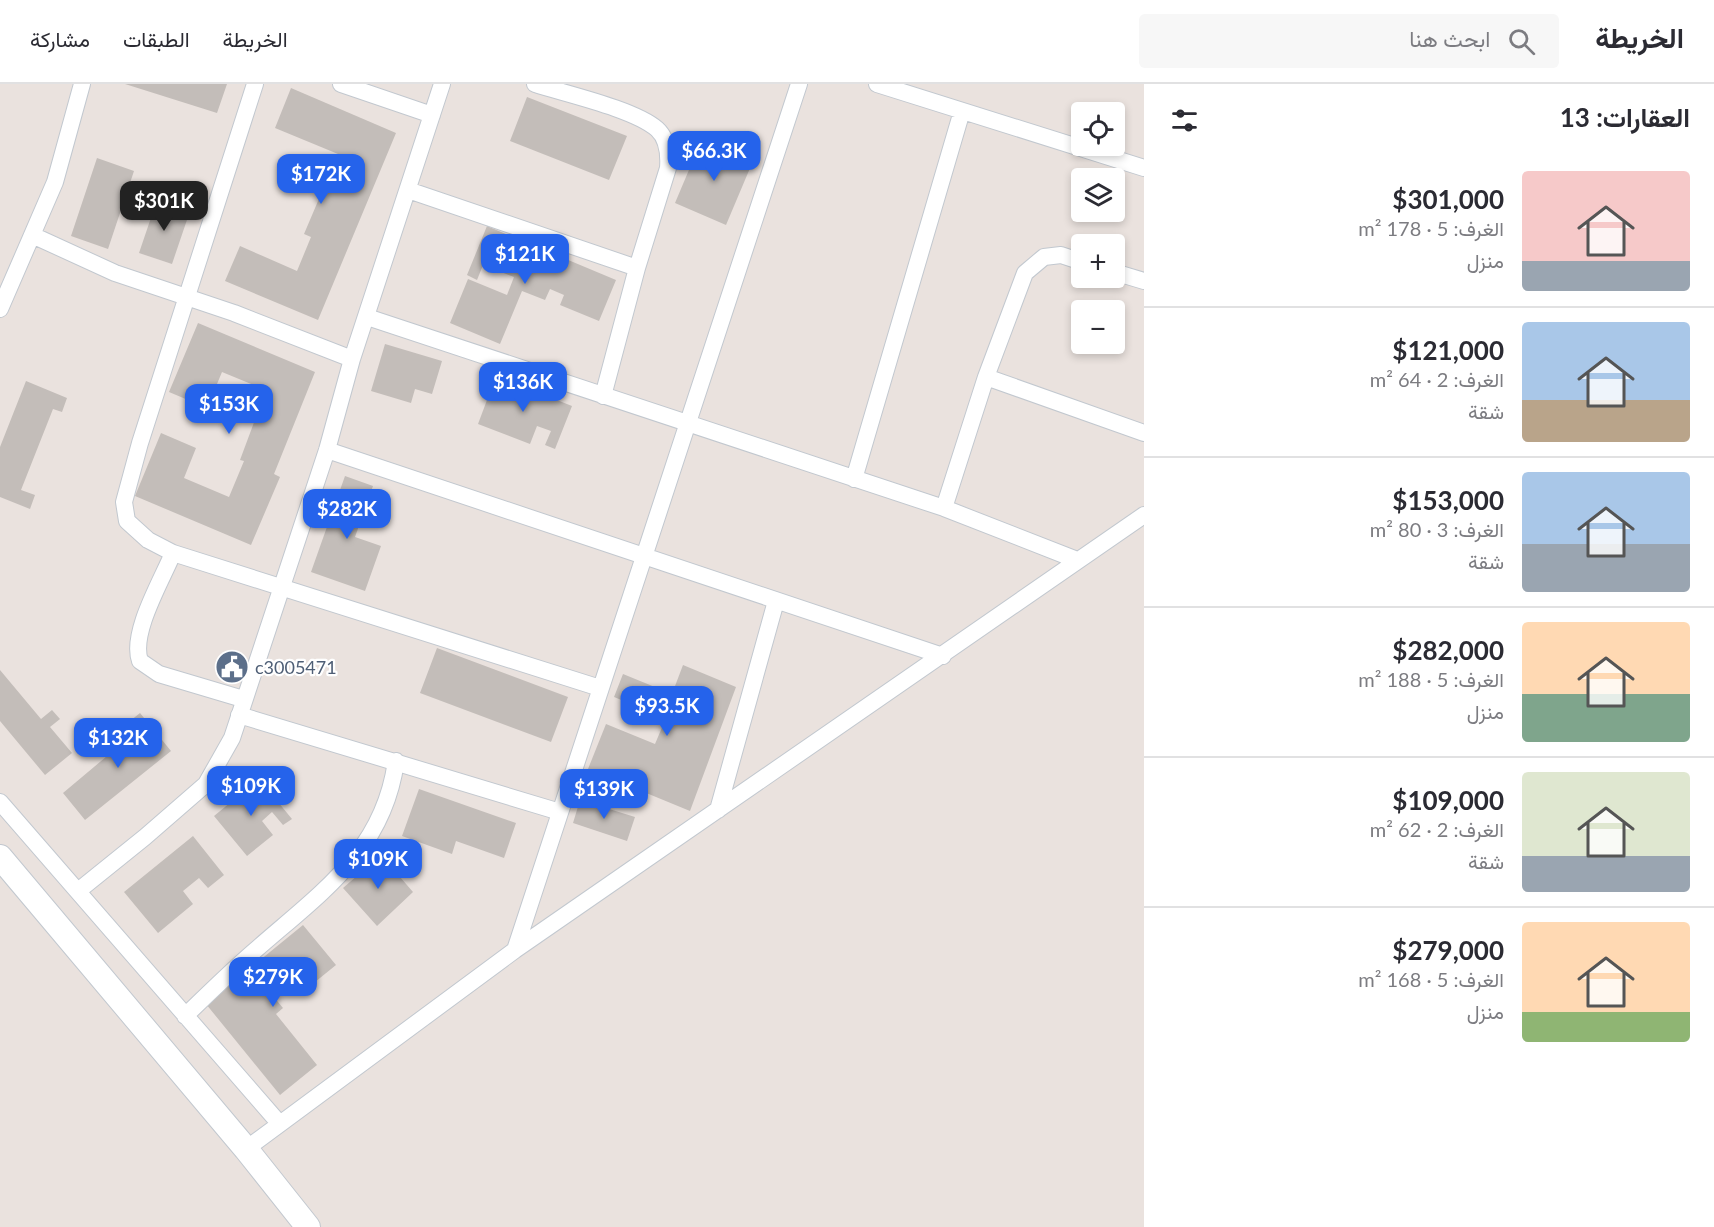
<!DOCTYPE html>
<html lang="ar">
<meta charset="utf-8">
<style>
:root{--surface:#fff;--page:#f7f7f7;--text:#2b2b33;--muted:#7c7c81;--line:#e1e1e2;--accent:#2563eb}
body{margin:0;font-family:Lato,Vazirmatn,sans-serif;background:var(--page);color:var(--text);direction:rtl;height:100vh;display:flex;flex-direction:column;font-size:22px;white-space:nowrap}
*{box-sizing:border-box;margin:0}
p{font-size:20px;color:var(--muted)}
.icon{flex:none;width:33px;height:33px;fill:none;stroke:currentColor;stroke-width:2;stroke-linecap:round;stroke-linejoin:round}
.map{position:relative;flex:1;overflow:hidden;direction:ltr}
.side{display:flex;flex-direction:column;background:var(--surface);width:570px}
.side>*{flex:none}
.buttons{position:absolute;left:1071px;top:18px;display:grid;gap:12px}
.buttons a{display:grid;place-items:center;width:54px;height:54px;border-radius:6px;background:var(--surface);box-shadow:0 3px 9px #0003;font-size:30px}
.price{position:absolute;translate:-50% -51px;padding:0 14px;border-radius:12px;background:var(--accent);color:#fff;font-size:20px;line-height:39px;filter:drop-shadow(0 2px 3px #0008)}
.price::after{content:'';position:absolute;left:50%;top:36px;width:18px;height:14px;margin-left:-9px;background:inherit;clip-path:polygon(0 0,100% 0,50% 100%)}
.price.current{background:#222;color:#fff}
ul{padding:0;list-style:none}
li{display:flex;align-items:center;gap:18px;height:150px;padding:0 24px}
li+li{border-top:2px solid var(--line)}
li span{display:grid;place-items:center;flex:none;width:168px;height:120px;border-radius:6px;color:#555}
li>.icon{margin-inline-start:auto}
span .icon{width:72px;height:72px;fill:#fffc;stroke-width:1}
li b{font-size:26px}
h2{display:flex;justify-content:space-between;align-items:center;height:72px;padding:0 24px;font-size:26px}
header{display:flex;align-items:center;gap:36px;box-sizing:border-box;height:84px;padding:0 30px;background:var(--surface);border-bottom:2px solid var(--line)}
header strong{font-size:28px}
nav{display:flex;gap:33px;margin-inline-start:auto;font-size:21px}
.search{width:420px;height:54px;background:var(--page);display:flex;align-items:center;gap:15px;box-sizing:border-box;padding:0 21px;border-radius:6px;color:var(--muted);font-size:22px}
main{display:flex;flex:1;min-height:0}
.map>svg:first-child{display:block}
</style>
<header>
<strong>الخريطة</strong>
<div class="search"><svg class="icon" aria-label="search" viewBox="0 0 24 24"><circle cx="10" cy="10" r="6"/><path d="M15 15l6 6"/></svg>ابحث هنا</div>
<nav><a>الخريطة</a><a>الطبقات</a><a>مشاركة</a></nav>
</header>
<main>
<section class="side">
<h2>العقارات: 13<svg class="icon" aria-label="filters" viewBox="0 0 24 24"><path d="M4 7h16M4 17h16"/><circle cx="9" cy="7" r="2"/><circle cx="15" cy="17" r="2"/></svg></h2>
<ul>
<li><span style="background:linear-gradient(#f6c9c9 75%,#9aa5b1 0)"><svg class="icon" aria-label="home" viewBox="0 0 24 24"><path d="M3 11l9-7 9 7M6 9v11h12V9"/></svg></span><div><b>$301,000</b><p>الغرف: 5 · 178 m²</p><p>منزل</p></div></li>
<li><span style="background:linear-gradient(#a9c7e8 65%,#b9a48a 0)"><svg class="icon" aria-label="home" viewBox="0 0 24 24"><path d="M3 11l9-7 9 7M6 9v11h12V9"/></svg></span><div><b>$121,000</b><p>الغرف: 2 · 64 m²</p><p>شقة</p></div></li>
<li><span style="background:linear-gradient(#a9c7e8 60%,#9aa5b1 0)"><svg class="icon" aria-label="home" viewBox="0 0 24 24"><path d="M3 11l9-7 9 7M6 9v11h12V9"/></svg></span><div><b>$153,000</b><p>الغرف: 3 · 80 m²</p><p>شقة</p></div></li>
<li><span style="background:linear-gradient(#ffd9b3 60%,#7fa58c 0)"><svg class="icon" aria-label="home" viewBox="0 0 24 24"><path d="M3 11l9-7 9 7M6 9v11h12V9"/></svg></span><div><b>$282,000</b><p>الغرف: 5 · 188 m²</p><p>منزل</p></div></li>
<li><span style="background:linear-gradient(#dfe7d0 70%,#9aa5b1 0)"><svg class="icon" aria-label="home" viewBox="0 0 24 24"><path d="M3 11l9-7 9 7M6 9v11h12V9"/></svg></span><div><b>$109,000</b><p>الغرف: 2 · 62 m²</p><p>شقة</p></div></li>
<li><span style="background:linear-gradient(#ffd9b3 75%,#8fb573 0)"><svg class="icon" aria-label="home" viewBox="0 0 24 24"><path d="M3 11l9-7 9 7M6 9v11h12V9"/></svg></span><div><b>$279,000</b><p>الغرف: 5 · 168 m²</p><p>منزل</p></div></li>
</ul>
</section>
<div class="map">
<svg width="1144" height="1143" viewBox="0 0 1144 1143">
<rect width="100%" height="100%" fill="#eae2de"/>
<path fill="#c3bdb9" d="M125 0H227L217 29Z
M291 4 396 49 318 236 225 197 240 162 297 187 311 153 304 150 338 70 275 44Z
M527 13 627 52 609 96 510 57Z
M702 55 753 77 726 141 675 119Z
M97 74 134 87 108 165 71 152Z
M157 116 190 127 172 180 139 169Z
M487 142 616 196 599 237 560 221 564 211 550 205 545 216 522 207 500 260 450 239 468 195 507 211 514 193 483 181 477 196 467 191Z
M198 239 315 288 274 390 280 393 251 461 135 412 161 349 196 364 184 394 229 413 244 377 240 376 266 306 222 288 207 324 169 308Z
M385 260 442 277 432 310 415 305 411 319 371 307Z
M496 292 572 322 555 365 545 361 551 347 537 342 530 360 478 340Z
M26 297 67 314 62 328 53 325 21 406 35 411 30 425 0 413V363Z
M345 392 373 402 355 453 381 462 365 507 311 488Z
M437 564 568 613 551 658 420 609Z
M683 581 736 603 690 727 588 685 606 640 655 660 666 634 614 613 623 590 672 610Z
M0 586 41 635 52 626 60 635 50 643 72 669 45 691 0 637Z
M140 629 171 667 85 736 63 709 138 646 130 637Z
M259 695 292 735 283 741 272 728 262 737 273 751 247 772 214 732Z
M419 705 516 739 504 774 456 757 452 770 402 752Z
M580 716 635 733 627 757 573 739Z
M193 752 224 791 208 804 199 794 183 807 193 820 158 849 124 808Z
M381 771 413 808 377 842 343 804Z
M303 841 336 881 299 911 289 900 273 912 283 924 276 930 317 981 280 1011 206 920Z"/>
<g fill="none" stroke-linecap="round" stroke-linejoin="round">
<defs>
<path id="street" d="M255 0 140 359 124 418 127 437 148 456 173 469 600 604
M341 0 432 31
M535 0C566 10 634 25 657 45 668 55 669 70 668 84L637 184 603 312
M877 0 1144 84
M408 106 637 184
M32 151 115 189 234 229 352 275
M1114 188 1144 197
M0 225 55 98 82 0
M367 233 944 424 1077 476
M986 293 1144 349
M327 366 943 572
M854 395 962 27
M944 424 986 293 1025 189 1044 173 1061 171 1082 178
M173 469C162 496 130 549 140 577L159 590 243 615
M239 631 560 728
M0 718 279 1039
M718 726 776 517
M78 807 145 753 206 700 232 654 327 366 352 275 442 0
M515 866 799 0
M185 932C209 909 233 885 259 863 322 808 384 766 396 677
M246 1065 515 866 1144 431"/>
<path id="secondary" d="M0 773 246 1065 308 1143"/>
</defs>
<use href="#street" stroke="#c2c8cf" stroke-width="18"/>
<use href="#secondary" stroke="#c2c8cf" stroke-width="26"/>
<use href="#street" stroke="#fff" stroke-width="16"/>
<use href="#secondary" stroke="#fff" stroke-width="24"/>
</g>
<defs>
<symbol id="civic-disc" viewBox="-11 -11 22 22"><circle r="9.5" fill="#5c6f8a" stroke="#fff"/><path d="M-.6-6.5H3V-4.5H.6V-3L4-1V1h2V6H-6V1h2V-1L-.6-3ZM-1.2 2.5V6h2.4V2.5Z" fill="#fff"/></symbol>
</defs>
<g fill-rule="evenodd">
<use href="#civic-disc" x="213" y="564" width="38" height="38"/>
</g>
<g text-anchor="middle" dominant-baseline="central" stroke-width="4.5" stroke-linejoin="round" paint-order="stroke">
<g font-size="18" fill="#4e5e75" stroke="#fff" text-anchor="start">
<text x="255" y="583">c3005471</text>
</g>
</g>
</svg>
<div class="buttons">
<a><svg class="icon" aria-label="locate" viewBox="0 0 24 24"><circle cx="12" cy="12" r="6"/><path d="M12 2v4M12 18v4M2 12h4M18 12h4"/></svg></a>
<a><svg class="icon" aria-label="layers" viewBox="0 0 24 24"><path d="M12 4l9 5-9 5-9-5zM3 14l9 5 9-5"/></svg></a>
<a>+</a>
<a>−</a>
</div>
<b class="price" style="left:714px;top:98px">$66.3K</b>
<b class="price" style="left:321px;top:121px">$172K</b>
<b class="price current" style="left:164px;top:148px">$301K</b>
<b class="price" style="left:525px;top:201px">$121K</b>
<b class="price" style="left:523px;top:329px">$136K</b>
<b class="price" style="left:229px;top:351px">$153K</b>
<b class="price" style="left:347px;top:456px">$282K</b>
<b class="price" style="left:667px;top:653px">$93.5K</b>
<b class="price" style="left:118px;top:685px">$132K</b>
<b class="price" style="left:251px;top:733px">$109K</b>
<b class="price" style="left:604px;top:736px">$139K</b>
<b class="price" style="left:378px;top:806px">$109K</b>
<b class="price" style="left:273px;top:924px">$279K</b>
</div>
</main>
